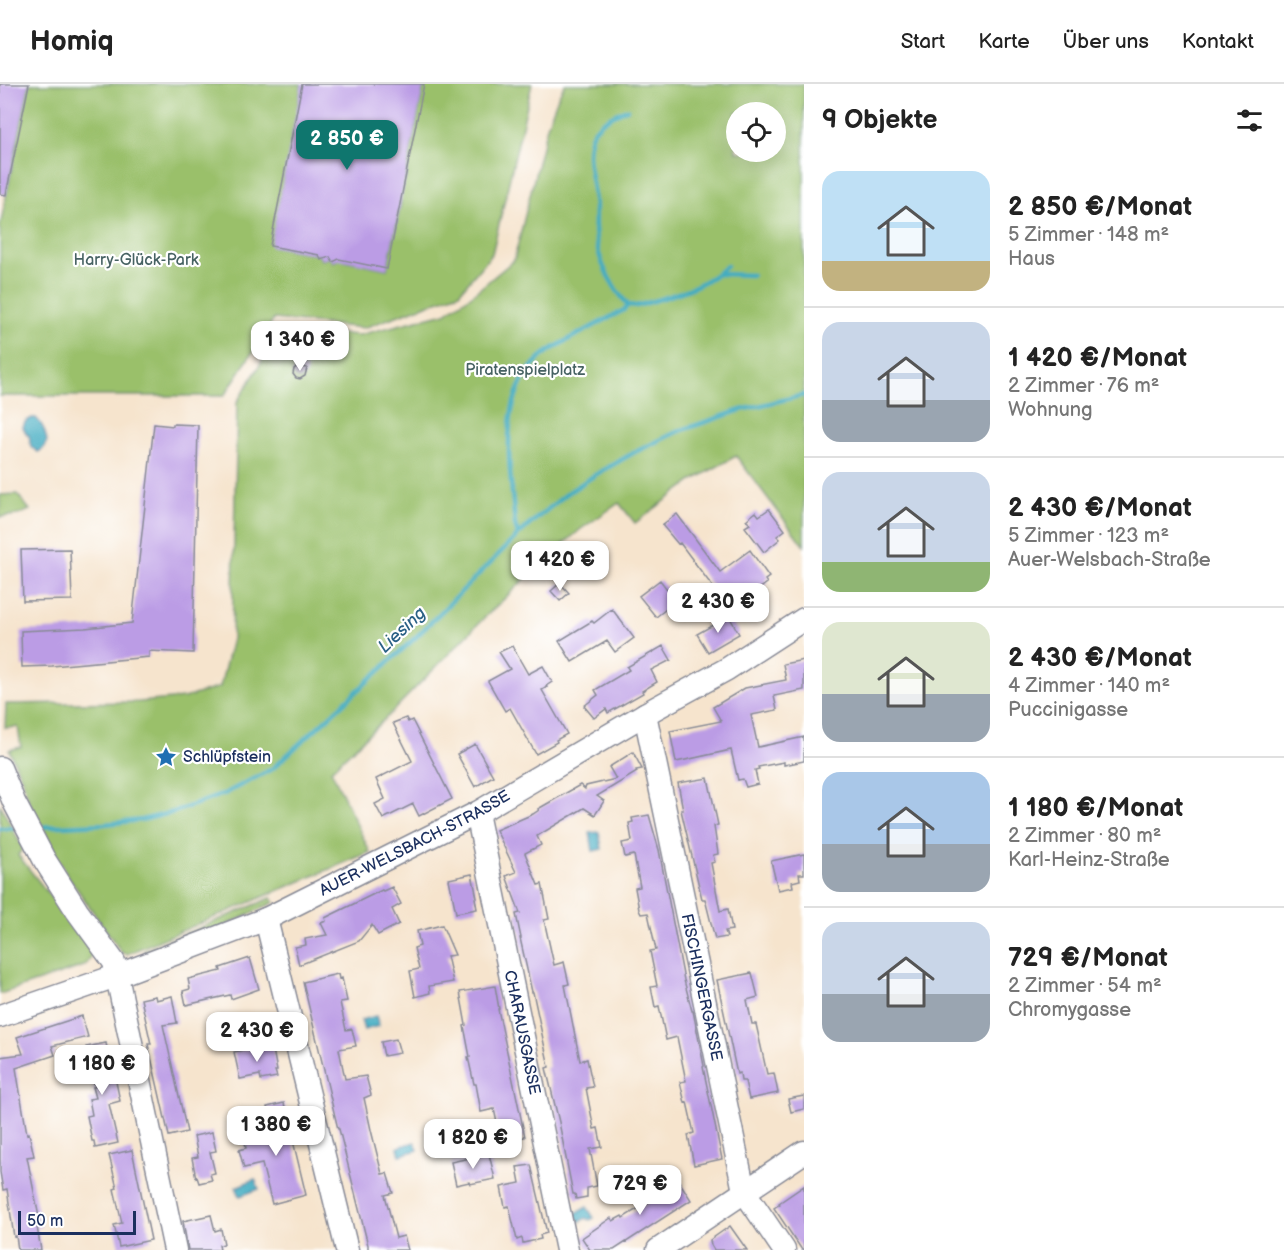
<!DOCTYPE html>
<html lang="de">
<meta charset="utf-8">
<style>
:root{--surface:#fff;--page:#f2f2f2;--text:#222;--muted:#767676;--line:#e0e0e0;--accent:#0f766e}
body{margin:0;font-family:"Balsamiq Sans",sans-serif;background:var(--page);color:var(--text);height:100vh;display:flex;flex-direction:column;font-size:22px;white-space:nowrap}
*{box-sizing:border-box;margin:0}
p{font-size:20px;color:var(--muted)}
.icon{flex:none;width:33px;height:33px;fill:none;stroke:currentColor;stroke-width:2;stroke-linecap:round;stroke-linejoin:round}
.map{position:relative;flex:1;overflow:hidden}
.details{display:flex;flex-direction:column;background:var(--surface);width:480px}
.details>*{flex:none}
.fabs{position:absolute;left:726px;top:18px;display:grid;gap:12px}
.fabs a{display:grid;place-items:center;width:60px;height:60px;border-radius:50%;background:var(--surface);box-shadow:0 6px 24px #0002;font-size:30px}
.scale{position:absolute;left:18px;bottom:15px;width:118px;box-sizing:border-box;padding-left:6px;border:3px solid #1b2f5e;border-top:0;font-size:16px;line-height:21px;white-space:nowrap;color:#1b2f5e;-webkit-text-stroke:4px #fff;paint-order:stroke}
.price{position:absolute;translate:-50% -51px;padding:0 14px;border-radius:12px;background:#fff;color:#222;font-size:20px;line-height:39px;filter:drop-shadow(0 2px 3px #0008)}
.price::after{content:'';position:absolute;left:50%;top:36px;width:18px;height:14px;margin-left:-9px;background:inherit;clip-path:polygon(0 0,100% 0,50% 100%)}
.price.current{background:var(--accent);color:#fff}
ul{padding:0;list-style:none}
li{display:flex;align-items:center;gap:18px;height:150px;padding:0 18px}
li+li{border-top:2px solid var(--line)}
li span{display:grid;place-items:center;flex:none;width:168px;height:120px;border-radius:18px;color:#555}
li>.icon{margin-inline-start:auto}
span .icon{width:72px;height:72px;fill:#fffc;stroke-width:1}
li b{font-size:26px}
h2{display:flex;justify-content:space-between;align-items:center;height:72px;padding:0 18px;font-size:26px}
header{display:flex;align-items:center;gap:36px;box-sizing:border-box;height:84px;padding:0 30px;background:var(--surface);border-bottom:2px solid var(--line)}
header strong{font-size:28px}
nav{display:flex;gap:33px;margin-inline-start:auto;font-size:21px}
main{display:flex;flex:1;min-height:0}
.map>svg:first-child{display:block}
</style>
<header>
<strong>Homiq</strong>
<nav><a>Start</a><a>Karte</a><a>Über uns</a><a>Kontakt</a></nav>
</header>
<main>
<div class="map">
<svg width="804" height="1166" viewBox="0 0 804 1166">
<rect width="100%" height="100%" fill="#fff"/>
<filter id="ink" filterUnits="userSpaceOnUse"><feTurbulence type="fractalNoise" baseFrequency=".0167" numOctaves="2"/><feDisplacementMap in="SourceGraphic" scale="12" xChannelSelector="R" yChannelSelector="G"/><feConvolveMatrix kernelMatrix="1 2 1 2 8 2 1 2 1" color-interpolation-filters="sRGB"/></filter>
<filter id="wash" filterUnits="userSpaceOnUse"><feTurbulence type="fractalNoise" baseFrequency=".008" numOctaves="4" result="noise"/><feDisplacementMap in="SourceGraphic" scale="24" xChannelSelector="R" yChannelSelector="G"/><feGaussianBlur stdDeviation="1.35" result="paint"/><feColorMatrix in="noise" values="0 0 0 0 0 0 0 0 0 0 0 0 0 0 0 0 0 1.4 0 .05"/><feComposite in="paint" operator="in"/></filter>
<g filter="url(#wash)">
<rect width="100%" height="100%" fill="#f6e4cd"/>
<path fill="#9ac06b" stroke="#5a7864" stroke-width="1.5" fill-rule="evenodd" d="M29 0H302L271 162 319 171 321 176 330 173 333 178 339 175 387 185 401 118 392 94 405 96 424 0H532L492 170 459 209 364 244 274 235 224 312H0V142Z
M565 0H804V462L736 372 695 395 635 439 619 419 581 445 546 475 481 537 389 631 331 686 370 768 127 870 122 869 68 792 56 771 29 717 22 695 9 666 21 663 18 643 5 644 6 620 139 618 184 614 220 603 232 555 237 318 257 286 279 245 359 251 445 229 472 211 514 176 547 42 558 13ZM736 28H776V68H736Z
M17 410 30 426 18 431 0 433V411Z
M0 720 23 765 18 771 92 865C92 873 90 878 84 882L0 910Z
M271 814 275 818 210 849 147 872 144 867Z"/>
<path fill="#42acc1" stroke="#2e6e90" stroke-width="1.5" d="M32 334H36C43 340 45 348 47 357L43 365 38 368 31 363 29 351H27L23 343 25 338Z
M599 748 602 765 593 767 590 749Z
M376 932 379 942 364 946 361 936Z
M415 1058 418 1066 400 1071 398 1063Z
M255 1095 259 1105 240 1112 236 1103Z
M587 1123 594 1134 590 1136 586 1134 579 1138 574 1130Z"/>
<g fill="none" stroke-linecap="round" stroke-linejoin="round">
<path stroke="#42acc1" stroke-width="4.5" d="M718 190 752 191
M628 221 637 222C672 211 698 206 727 182
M518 451 515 441C511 387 495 315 540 274 549 266 561 260 571 254 589 245 606 235 624 226L628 221C610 200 596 173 595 145 594 134 596 123 594 112 592 93 584 72 591 52 598 37 613 31 627 25
M36 743 104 740 142 736 174 728 224 710 272 685 416 553 518 451 537 434 569 408 595 391 635 368 679 347 741 326 804 311
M0 745 18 744"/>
</g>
<g id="blocks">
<path fill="#bb9ce5" d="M0 0H29L6 111 0 110Z
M302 0H424L387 185 339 175 333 178 330 173 321 176 319 171 270 162Z
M298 282 307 284 305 292 300 295 296 294 293 290 294 285Z
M154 340 173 342V340L198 341 193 569 149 567V573L52 582 22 583 21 547 85 544 132 539Z
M769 425 785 446 777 452 780 455 764 468 745 443 750 440 746 436 756 428 759 432Z
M677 430 720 488 750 466 769 493 765 496 767 499 742 518 748 525 736 534 680 459 678 460 662 441Z
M70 465 72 516 23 517 21 466Z
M660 496 676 517 656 533 639 512Z
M560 499 569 509 560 517 551 507Z
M612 525 634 554 615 568 607 557 572 578 559 557 592 537 594 539Z
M729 532 739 550 708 568 697 550Z
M512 562 528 590 543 582 552 598 546 602 547 603 542 606 567 650 556 656 557 658 536 670 510 624 505 627 488 597 510 585 499 568Z
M663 562 671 576 651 586 657 598 642 607 643 609 608 629 606 625 594 634 584 622 598 611 595 606 629 586 627 583Z
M804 576V606L774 612 777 626 751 631 758 663 804 653V677L784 681V678L758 683 759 685 755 686 758 700 746 703 743 695 738 696 731 666 676 678 670 647 721 637 713 623 745 604 786 596 783 580Z
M406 634 408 638 412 636 452 715 419 732 413 720 383 735 375 720 385 715 376 695 412 677 393 639Z
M475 660 493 692 475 703 457 670Z
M633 668 642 685 636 686 637 688 597 712 604 717 595 731 584 724 537 752 541 761 525 769 538 801 542 800 549 835 544 836 554 881 564 878 569 900 565 901 580 977 587 975 593 1003 586 1004 594 1045 598 1044 602 1063 590 1065 597 1102 587 1104V1113L576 1115 575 1110H573L559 1038 546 984 549 983 533 908H532L520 854H521L516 830 520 829 506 792 516 788 496 746 533 730 539 726 538 725 580 701 585 705 586 702 616 695 609 683Z
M708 694 718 741 714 742 718 770 713 771 715 778 711 779 720 827 728 825 732 846 725 847 727 853 715 855 705 815H702L681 726H683L678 699Z
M649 731 659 766 684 896 692 927H693L704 982 703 983 722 1075 694 1081 688 1051 694 1049 687 1018 685 1019 680 998 686 997 677 953 666 956 659 922 655 923 651 903 657 902 650 867 656 866 648 829 641 830 639 826 635 804 640 803 634 771 625 773 622 759 632 757 629 739 633 738 632 734Z
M804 770V790H799L800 796 792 798 793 803 778 806 771 777Z
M472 790 477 814H475L477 825 456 829 449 795Z
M392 803 401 820 392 825 399 840 378 851 372 841 359 857 299 881 295 863 306 861 305 855 327 851 321 839 326 837 325 834 382 806 383 807Z
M442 841 455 871 447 872 453 898 429 902 430 909 415 913 410 887 419 885 414 864 420 862 417 847Z
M250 874 259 905 231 915 230 911 186 921 183 907 190 905 188 895 221 887 220 884Z
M752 889 758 913 747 916 752 940H756L767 990 774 989 778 1009 749 1015 745 997H741L740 989 737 990 717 896Z
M338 890 339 895 342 894 347 917 340 918 346 946 352 945 356 962 339 965 345 995 366 992 371 1011 364 1014 371 1046 382 1090 387 1089 393 1109 385 1111 396 1154 404 1152 408 1166H368V1161L339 1045H338L303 898Z
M495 902 499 925H498L525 1053 501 1057 494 1025 481 1028 476 1000H474L468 973H470L464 942 466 941 460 908Z
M155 912 156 916 172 912 177 939 163 941 187 1048 169 1052 148 960H151L141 915Z
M82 932 88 953 52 962 55 971 16 984 27 1050 29 1049 34 1072 27 1073 41 1143H37L41 1166H18L16 1152 14 1153 7 1105 3 1106 0 1088V973L23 970 17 953Z
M396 955 400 969 384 972 381 958Z
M106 959 107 964H109L120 1017 109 1020 118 1059 95 1064 94 1057H92L87 1032 92 1031 89 1015 96 1014 93 1003H95L86 963Z
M272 960 277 987H275L277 993 261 996 260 991 240 995 234 968Z
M804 1012V1025L791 1028 788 1015Z
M284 1019 306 1111 272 1120 262 1080 244 1084 239 1066 246 1064 245 1058 257 1055 256 1048 272 1044 267 1023Z
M212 1048 216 1067 210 1068 215 1089 210 1090 212 1096 199 1099 197 1093 196 1094 192 1074 198 1073 194 1052Z
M132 1066 151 1156 119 1163 114 1141 122 1139 114 1105 117 1104 109 1071Z
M489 1070 495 1095 470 1100 469 1098 456 1101 451 1078Z
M531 1081 547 1149 540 1151 541 1155 523 1159 522 1154 517 1156 509 1122 505 1123 501 1103 520 1099 517 1083Z
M672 1086 691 1116 614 1166H590L582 1154 611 1134 613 1137 622 1132 623 1134 655 1114 648 1103Z
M804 1102V1166H802L774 1124 780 1120 779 1119Z
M211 1131 215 1147 221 1145 224 1160 219 1161 220 1166H188L183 1137Z
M730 1142 747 1166H714L711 1161 710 1156Z"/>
</g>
</g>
<g filter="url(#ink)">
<use href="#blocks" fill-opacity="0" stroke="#888a96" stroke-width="1.5"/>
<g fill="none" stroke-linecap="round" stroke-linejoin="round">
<defs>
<g id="minor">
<path id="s1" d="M645 630 744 1107 784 1166"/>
<path d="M0 684 14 718 44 775 77 827 114 878 175 1166"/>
<path id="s2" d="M477 729 567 1166"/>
<path d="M266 835 347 1166"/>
<path id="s3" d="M0 932 116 892 266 835 477 729 645 630 727 585 804 535"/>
<path d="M658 1166 804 1068"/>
</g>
</defs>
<use href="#minor" stroke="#888a96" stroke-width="25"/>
<use href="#minor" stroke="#fff" stroke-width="22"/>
</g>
</g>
<defs>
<symbol id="sight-bare" viewBox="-9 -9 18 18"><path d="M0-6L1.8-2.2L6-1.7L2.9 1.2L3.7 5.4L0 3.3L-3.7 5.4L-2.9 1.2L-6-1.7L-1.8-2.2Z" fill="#1f6fb2" stroke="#fff" stroke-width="2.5" paint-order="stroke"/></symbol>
</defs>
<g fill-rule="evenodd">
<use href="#sight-bare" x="151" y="658" width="30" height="30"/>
</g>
<g text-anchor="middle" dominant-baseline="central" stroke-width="4.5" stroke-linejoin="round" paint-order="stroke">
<g font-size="16" fill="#476263" stroke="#fff">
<text x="136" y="176">Harry-Glück-Park</text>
<text x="525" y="286">Piratenspielplatz</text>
</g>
<g font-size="16" fill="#1b2f5e" stroke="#fff" text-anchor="start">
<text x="183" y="673">Schlüpfstein</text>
</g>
<g font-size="16" fill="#1b2f5e" stroke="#fff">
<text stroke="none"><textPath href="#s3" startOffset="450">AUER-WELSBACH-STRASSE</textPath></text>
<text stroke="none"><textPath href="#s1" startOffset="279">FISCHINGERGASSE</textPath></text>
<text stroke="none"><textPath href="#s2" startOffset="224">CHARAUSGASSE</textPath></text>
</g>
<g font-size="18" font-style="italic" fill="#2b6186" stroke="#fff">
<text transform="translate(402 546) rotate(-43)">Liesing</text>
</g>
</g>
</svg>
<div class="fabs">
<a><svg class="icon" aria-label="locate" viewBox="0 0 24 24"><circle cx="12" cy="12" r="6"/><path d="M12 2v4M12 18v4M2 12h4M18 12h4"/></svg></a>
</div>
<div class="scale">50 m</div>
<b class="price current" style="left:347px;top:87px">2 850 €</b>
<b class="price" style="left:300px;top:288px">1 340 €</b>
<b class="price" style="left:560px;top:508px">1 420 €</b>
<b class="price" style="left:718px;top:550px">2 430 €</b>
<b class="price" style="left:257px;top:979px">2 430 €</b>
<b class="price" style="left:102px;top:1012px">1 180 €</b>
<b class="price" style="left:276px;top:1073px">1 380 €</b>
<b class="price" style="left:473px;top:1086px">1 820 €</b>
<b class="price" style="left:640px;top:1132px">729 €</b>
</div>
<section class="details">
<h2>9 Objekte<svg class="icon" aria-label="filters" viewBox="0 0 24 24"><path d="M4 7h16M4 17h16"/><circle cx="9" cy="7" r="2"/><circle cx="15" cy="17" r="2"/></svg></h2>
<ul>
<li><span style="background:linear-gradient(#bfe0f5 75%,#c2b280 0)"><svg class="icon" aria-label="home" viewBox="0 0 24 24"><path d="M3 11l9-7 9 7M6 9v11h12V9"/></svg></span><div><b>2 850 €/Monat</b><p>5 Zimmer · 148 m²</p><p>Haus</p></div></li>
<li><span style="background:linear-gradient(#c9d6e8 65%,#9aa5b1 0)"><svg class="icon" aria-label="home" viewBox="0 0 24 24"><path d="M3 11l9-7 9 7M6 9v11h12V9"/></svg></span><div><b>1 420 €/Monat</b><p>2 Zimmer · 76 m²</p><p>Wohnung</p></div></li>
<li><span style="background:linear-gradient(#c9d6e8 75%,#8fb573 0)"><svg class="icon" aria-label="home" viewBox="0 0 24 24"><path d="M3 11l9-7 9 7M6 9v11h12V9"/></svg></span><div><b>2 430 €/Monat</b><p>5 Zimmer · 123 m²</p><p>Auer-Welsbach-Straße</p></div></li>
<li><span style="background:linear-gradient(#dfe7d0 60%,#9aa5b1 0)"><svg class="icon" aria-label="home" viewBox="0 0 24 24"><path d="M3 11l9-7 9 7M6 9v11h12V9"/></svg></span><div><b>2 430 €/Monat</b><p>4 Zimmer · 140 m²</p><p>Puccinigasse</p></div></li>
<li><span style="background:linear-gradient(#a9c7e8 60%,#9aa5b1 0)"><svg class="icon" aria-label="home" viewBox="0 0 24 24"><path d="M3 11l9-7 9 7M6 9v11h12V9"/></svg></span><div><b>1 180 €/Monat</b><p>2 Zimmer · 80 m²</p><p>Karl-Heinz-Straße</p></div></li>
<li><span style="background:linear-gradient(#c9d6e8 60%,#9aa5b1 0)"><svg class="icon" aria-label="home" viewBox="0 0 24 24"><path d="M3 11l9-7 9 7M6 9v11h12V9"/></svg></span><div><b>729 €/Monat</b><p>2 Zimmer · 54 m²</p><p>Chromygasse</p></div></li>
</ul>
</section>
</main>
